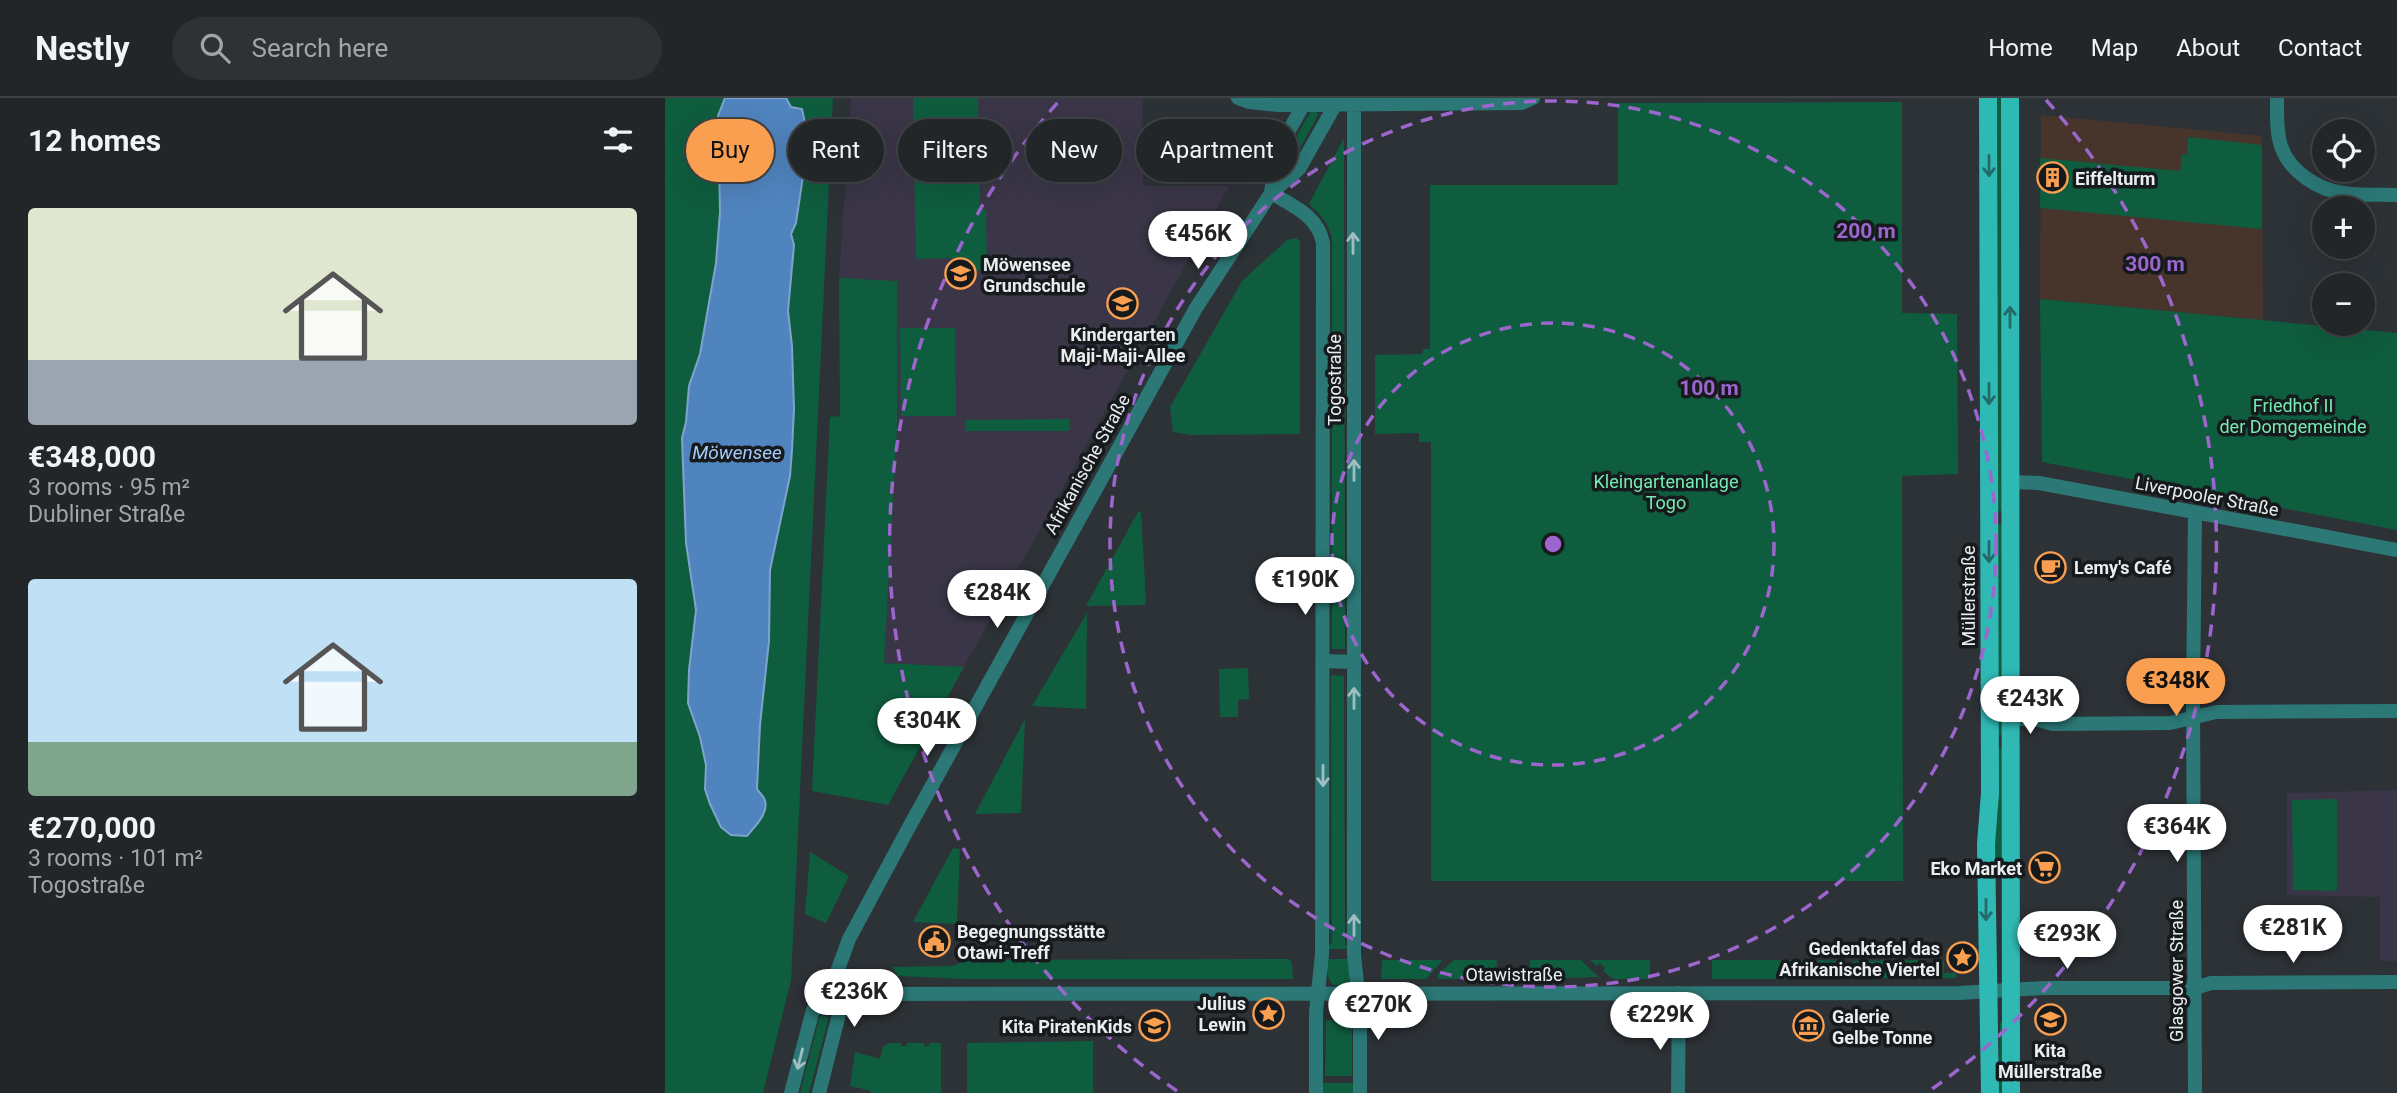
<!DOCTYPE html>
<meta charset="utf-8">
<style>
:root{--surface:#222629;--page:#2e3235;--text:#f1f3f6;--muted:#a2a5a8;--line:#3f4346;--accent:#fa9f4f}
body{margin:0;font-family:Roboto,sans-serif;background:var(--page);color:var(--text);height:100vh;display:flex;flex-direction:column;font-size:26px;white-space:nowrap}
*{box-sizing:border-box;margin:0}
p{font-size:23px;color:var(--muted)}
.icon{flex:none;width:38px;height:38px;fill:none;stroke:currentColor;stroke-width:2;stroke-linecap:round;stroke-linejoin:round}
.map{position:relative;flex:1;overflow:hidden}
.drawer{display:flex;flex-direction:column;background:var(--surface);width:665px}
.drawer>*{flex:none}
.guide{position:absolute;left:21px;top:21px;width:665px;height:63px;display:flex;gap:14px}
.tools{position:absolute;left:1647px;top:21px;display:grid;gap:14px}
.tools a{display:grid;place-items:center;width:63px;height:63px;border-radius:50%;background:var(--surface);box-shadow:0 7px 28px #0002,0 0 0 2px var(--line);font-size:35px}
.price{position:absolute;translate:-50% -60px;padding:0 16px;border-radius:24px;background:#fff;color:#222;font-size:23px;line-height:46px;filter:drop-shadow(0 2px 4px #0008)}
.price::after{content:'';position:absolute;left:50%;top:42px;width:21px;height:16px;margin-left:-10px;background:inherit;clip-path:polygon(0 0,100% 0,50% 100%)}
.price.current{background:var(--accent);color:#111}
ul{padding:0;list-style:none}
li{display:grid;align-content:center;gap:14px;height:371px;padding:0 28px}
li span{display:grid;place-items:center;height:217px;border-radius:7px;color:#555}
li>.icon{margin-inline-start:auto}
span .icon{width:126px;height:126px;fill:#fffc;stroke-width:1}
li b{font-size:30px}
h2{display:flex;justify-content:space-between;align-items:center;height:84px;padding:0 28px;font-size:30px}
.chip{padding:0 24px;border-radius:32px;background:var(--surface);box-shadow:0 7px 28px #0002,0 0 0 2px var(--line);font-size:24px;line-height:63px}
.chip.current{background:var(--accent);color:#111}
header{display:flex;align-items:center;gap:42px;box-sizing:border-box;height:98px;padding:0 35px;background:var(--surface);border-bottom:2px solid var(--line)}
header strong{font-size:33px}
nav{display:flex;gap:38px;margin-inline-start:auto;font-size:24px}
.search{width:490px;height:63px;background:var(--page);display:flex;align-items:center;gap:18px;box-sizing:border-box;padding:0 24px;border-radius:38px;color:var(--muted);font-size:26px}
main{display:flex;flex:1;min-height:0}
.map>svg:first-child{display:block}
</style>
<header>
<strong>Nestly</strong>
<div class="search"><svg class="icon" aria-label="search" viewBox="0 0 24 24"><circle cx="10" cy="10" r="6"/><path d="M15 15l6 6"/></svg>Search here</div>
<nav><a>Home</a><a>Map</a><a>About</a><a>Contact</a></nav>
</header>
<main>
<section class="drawer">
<h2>12 homes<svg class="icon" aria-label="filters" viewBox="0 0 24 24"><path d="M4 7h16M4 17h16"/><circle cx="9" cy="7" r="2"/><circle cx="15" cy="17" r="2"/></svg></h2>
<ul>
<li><span style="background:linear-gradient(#dfe7d0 70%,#9aa5b1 0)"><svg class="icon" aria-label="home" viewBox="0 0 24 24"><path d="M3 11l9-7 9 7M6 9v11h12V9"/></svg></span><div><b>€348,000</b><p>3 rooms · 95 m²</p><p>Dubliner Straße</p></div></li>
<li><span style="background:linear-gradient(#bfe0f5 75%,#7fa58c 0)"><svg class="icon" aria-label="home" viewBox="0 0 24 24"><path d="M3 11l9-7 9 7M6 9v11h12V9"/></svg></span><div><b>€270,000</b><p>3 rooms · 101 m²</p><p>Togostraße</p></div></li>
</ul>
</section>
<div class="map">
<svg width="1732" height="995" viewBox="0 0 1732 995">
<rect width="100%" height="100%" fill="#2d3237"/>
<path fill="#47352c" d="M1376 17 1597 38 1598 222 1375 201Z"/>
<path fill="#3a3647" d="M186 0H477L478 88H564L299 569 219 565 232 332V184L174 180Z
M1732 692V863H1715V799L1622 797V695Z"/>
<path fill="#0f5d3f" d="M0 0H168L126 882 98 995H0Z
M248 0H313L315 110 321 112 322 173H291L290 160 251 161Z
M1330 0H1337L1338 413H1332Z
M1237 4V215L1292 216 1293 376 1237 378 1238 783H766V344H754V335L710 336V257L757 256 758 251H765V87H953V5Z
M646 13H651L653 17 636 49 628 44Z
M1523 39 1597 47V131L1375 110V60L1515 73 1517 56 1522 57Z
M679 40 680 551H667V141C664 125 655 116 644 106Z
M631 140 635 143V336L526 337 508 334 505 309 577 183 622 142Z
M174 180 232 183V332L219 565 299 569 223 707 147 693 165 319 175 318Z
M1375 201 1732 235V432L1377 364Z
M235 230H290L291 318H236Z
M404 321V333H300V322Z
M476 413 481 504 480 507 421 508 473 414Z
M1332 426H1338V637H1332Z
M422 515 421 611 367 608Z
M583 570 584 601 573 602V619H555L554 571Z
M666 577 679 578 680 847 685 849V851H661L662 848 667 845Z
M360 621 356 715 310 716Z
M1332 650H1338L1339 777 1327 778Z
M1672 701V793L1628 792 1627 702Z
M288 750 295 751 292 826 248 824Z
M145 754 184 778 161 825 140 816Z
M624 861 627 865 628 881H301L233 878 227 869 288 868 302 862Z
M661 861H685L684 883C663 897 662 876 661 861Z
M717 862H776V864L761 881H716Z
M789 862H832L831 881H773V876Z
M865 862H916L934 879 865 881Z
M925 862H985V881H948L938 873 940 870 935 865 932 868Z
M1047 862H1147V867L1144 868 1147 881H1047Z
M1153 862 1180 863 1196 878 1195 880H1153Z
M1253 862 1254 869H1269V863H1279V875H1291V880H1207L1199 873 1201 871 1199 868 1195 871 1187 863Z
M155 917 164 919 144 995H135Z
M661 922 687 923V978H660Z
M1335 924 1338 926V995H1333Z
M428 943V995H302V945Z
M224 945H236V948H241L242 945H259V948H265V945H276V995H206V993L185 988 190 954 215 961 218 949Z
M658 985H689V995H658Z"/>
<path fill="#5084be" stroke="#7ea4cd" stroke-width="2" d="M60 0H121L126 9 137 11 140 25 141 58 131 125 126 136 129 147 123 213 127 248 129 311 127 352 125 378 105 472 104 543 95 627 92 691C94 694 97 697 99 700 106 714 89 729 82 738L66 737 56 729 45 706 40 691 41 667 35 639 23 605 24 572 31 512 21 445 17 340 21 324 24 288 35 256 51 165 55 114 53 18Z"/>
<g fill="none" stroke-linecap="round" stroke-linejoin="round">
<path stroke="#2b7876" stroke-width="14" d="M573 0 584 4 613 7 857 5 868 0
M689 0V857L695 914V995
M1612 0C1612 16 1611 33 1616 48 1624 73 1653 92 1678 95 1696 98 1714 96 1732 97
M606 95C628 108 653 118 658 145L657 856 651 914V995
M606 95 611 56 642 0
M1345 384 1374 385 1732 452
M1530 416 1528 602 1530 995
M658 563 689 564
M1345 621H1370L1388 626 1505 625 1551 614 1732 613
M168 885 190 895 202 896 1294 895 1379 890H1530L1546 885 1732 884
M126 995 148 912 168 885 184 841 243 731 531 210 606 95 634 71 674 0
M154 995 174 916 168 885
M1013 995 1014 895"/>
<path stroke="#2fb9b5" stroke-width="18" d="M1323 0 1325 695 1321 746 1325 995
M1345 0 1346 995"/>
</g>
<defs><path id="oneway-shaft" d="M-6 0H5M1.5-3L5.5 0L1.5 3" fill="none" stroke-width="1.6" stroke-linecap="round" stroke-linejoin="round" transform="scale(1.75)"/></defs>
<g stroke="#236a68">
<use href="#oneway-shaft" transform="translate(1324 68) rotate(90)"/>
<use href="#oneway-shaft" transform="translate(1345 219) rotate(-90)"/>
<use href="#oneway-shaft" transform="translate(1324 296) rotate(90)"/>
<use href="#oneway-shaft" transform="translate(1324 454) rotate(90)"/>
<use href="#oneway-shaft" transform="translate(1321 812) rotate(90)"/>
</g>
<g stroke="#9ebebf">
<use href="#oneway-shaft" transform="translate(688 145) rotate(-90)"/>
<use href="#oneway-shaft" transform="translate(689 372) rotate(-90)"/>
<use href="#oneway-shaft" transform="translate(689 600) rotate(-90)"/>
<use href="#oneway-shaft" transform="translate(658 678) rotate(90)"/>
<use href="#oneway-shaft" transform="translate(689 827) rotate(-90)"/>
<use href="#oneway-shaft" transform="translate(135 961) rotate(104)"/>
</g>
<g fill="none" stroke="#9c66ce" stroke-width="3.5" stroke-dasharray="12 9">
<circle cx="888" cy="446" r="221"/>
<circle cx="888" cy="446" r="443"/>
<path d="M512 993A664 664 0 0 1 395 2M1381 2A664 664 0 0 1 1264 993"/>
</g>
<defs>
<symbol id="building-ring" viewBox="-11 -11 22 22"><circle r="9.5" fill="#171a1c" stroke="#fa9f4f" stroke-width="1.5"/><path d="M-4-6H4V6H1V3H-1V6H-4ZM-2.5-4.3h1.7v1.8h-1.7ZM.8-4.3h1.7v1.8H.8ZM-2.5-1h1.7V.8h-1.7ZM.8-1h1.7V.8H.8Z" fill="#fa9f4f"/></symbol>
<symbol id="school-ring" viewBox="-11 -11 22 22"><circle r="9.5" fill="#171a1c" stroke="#fa9f4f" stroke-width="1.5"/><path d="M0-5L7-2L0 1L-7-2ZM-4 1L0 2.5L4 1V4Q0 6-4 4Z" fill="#fa9f4f"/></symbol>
<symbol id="cafe-ring" viewBox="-11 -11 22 22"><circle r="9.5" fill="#171a1c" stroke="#fa9f4f" stroke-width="1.5"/><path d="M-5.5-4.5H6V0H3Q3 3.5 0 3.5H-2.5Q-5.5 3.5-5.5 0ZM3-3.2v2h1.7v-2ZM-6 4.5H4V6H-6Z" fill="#fa9f4f"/></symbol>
<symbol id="supermarket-ring" viewBox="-11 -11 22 22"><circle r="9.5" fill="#171a1c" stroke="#fa9f4f" stroke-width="1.5"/><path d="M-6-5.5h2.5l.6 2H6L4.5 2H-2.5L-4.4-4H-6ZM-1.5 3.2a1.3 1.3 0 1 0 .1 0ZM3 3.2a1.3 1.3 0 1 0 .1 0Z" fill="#fa9f4f"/></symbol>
<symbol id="civic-ring" viewBox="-11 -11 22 22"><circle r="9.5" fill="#171a1c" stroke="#fa9f4f" stroke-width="1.5"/><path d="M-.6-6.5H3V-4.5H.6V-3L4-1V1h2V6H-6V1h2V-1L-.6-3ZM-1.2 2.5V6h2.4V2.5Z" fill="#fa9f4f"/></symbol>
<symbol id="sight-ring" viewBox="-11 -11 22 22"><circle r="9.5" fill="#171a1c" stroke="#fa9f4f" stroke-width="1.5"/><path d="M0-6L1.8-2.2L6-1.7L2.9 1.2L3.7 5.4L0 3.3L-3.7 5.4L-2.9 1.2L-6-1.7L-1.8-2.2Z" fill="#fa9f4f"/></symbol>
<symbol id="museum-ring" viewBox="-11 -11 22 22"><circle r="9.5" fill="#171a1c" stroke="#fa9f4f" stroke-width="1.5"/><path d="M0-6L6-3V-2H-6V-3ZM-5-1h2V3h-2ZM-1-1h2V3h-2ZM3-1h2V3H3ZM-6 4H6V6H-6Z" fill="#fa9f4f"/></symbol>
</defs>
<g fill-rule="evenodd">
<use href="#building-ring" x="1370" y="62" width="35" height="35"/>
<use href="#school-ring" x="278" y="158" width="35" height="35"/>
<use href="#school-ring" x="440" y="188" width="35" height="35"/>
<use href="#cafe-ring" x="1368" y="452" width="35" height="35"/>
<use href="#supermarket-ring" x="1362" y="752" width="35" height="35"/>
<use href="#civic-ring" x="252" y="826" width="35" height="35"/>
<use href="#sight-ring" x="1280" y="842" width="35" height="35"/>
<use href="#sight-ring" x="586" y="898" width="35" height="35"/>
<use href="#school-ring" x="1368" y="904" width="35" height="35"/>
<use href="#school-ring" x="472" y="910" width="35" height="35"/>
<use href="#museum-ring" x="1126" y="910" width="35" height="35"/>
</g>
<g text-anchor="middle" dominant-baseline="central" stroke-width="7" stroke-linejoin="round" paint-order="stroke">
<g font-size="18" font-weight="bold" fill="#eaedf0" stroke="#171a1c" text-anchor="start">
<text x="1410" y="80">Eiffelturm</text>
<text x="318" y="166">Möwensee<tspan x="318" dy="21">Grundschule</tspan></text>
<text x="458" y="236" text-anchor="middle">Kindergarten<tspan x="458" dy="21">Maji-Maji-Allee</tspan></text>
<text x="1409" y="469">Lemy's Café</text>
<text x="1357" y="770" text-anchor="end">Eko Market</text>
<text x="292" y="833">Begegnungsstätte<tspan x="292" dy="21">Otawi-Treff</tspan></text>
<text x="1275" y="850" text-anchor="end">Gedenktafel das<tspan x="1275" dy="21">Afrikanische Viertel</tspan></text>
<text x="581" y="905" text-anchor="end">Julius<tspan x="581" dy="21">Lewin</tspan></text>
<text x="1167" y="918">Galerie<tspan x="1167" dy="21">Gelbe Tonne</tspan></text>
<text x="467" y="928" text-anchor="end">Kita PiratenKids</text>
<text x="1385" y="952" text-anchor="middle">Kita<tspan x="1385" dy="21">Müllerstraße</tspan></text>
</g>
<g font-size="18" fill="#eaedf0" stroke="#171a1c">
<text transform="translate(669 282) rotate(-90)">Togostraße</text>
<text transform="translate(422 366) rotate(-61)">Afrikanische Straße</text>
<text transform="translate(1542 398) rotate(11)">Liverpooler Straße</text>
<text transform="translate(1303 498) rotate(-90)">Müllerstraße</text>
<text transform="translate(1511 873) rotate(-90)">Glasgower Straße</text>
<text x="849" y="876">Otawistraße</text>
</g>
<g font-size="18" fill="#73ecb4" stroke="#171a1c">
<text x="1628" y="307">Friedhof II<tspan x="1628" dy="21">der Domgemeinde</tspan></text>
<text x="1001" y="383">Kleingartenanlage<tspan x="1001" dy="21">Togo</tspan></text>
</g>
<g font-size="19" font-style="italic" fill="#a2cbfb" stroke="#171a1c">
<text x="72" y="354">Möwensee</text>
</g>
</g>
<circle cx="888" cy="446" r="10" fill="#9c66ce" stroke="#171a1c" stroke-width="3.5"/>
<g font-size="21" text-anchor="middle" font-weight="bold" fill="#9c66ce" stroke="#171a1c" stroke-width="7" stroke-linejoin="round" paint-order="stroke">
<text x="1201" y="140">200 m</text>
<text x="1490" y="173">300 m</text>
<text x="1044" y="297">100 m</text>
</g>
</svg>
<div class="tools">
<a><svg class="icon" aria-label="locate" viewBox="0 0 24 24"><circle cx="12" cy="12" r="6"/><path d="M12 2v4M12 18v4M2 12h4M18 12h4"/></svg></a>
<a>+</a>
<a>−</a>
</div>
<b class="price" style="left:533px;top:173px">€456K</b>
<b class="price" style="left:640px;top:519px">€190K</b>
<b class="price" style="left:332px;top:532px">€284K</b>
<b class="price current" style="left:1511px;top:620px">€348K</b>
<b class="price" style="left:1365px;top:638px">€243K</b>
<b class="price" style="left:262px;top:660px">€304K</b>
<b class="price" style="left:1512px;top:766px">€364K</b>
<b class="price" style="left:1628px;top:867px">€281K</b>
<b class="price" style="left:1402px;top:873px">€293K</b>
<b class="price" style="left:189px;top:931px">€236K</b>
<b class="price" style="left:713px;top:944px">€270K</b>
<b class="price" style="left:995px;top:954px">€229K</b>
<div class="guide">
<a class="chip current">Buy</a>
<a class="chip">Rent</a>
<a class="chip">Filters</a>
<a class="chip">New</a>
<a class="chip">Apartment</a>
</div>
</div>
</main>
